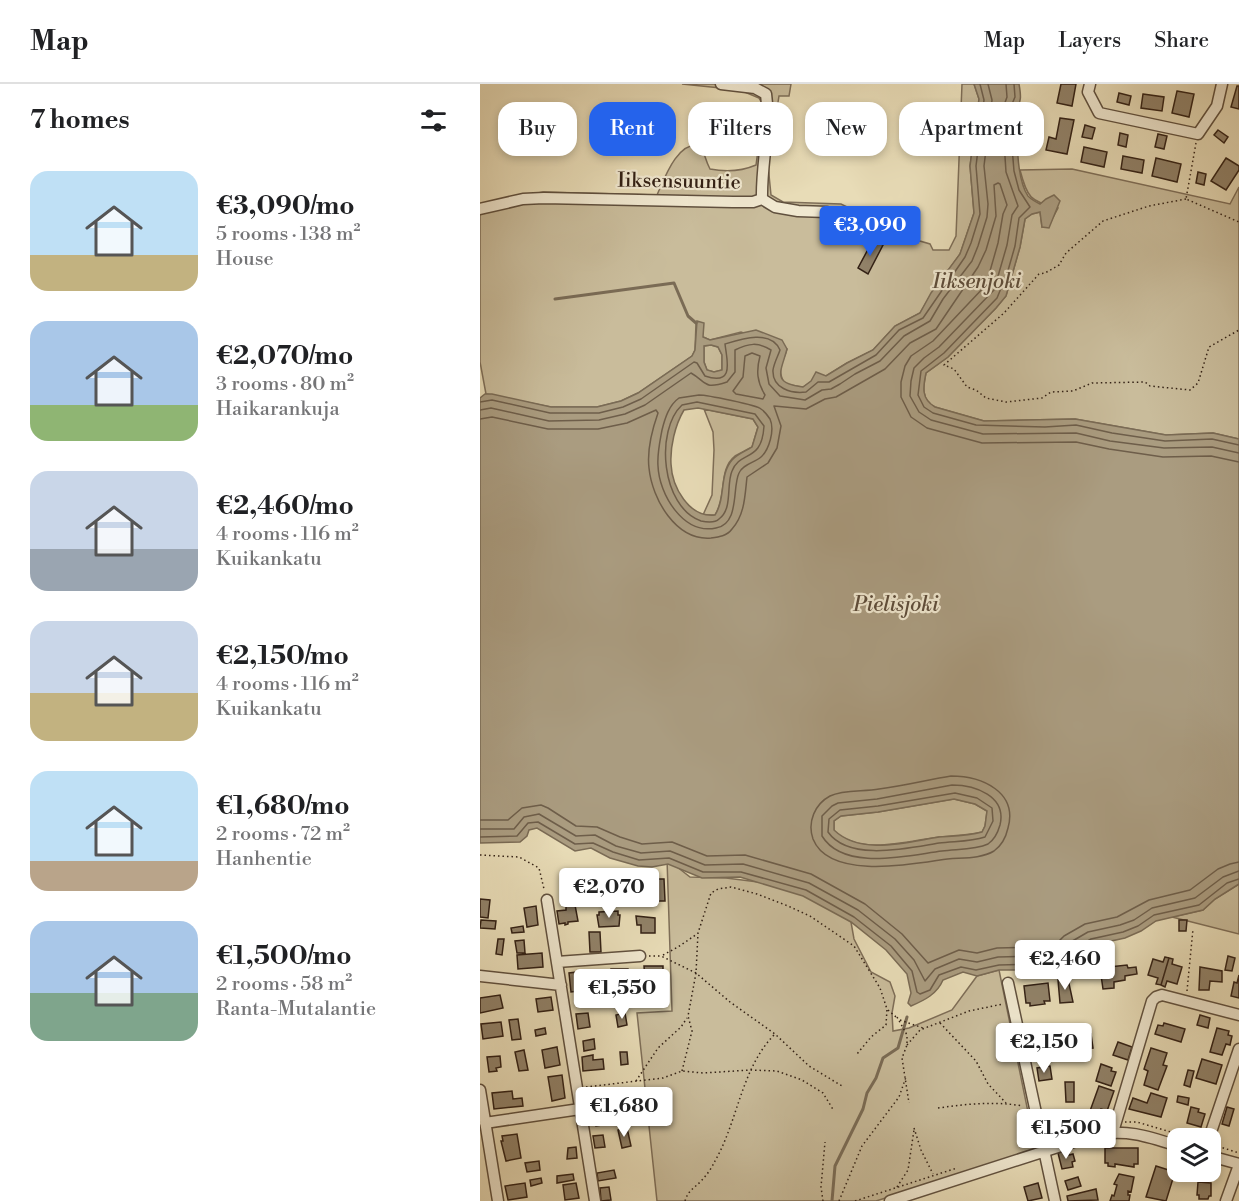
<!DOCTYPE html>
<meta charset="utf-8">
<style>
:root{--surface:#fff;--page:#f6f6f6;--text:#202124;--muted:#757577;--line:#e0e0e0;--accent:#2563eb}
body{margin:0;font-family:"Libre Bodoni",serif;background:var(--page);color:var(--text);height:100vh;display:flex;flex-direction:column;font-size:22px;white-space:nowrap}
*{box-sizing:border-box;margin:0}
p{font-size:20px;color:var(--muted)}
.icon{flex:none;width:33px;height:33px;fill:none;stroke:currentColor;stroke-width:2;stroke-linecap:round;stroke-linejoin:round}
.map{position:relative;flex:1;overflow:hidden}
.sheet{display:flex;flex-direction:column;background:var(--surface);width:480px}
.sheet>*{flex:none}
.guide{position:absolute;left:18px;top:18px;width:570px;height:54px;display:flex;gap:12px}
.controls{position:absolute;left:687px;top:1044px;display:grid;gap:12px}
.controls a{display:grid;place-items:center;width:54px;height:54px;border-radius:12px;background:var(--surface);box-shadow:0 3px 9px #0003;font-size:30px}
.price{position:absolute;translate:-50% -51px;padding:0 14px;border-radius:6px;background:#fff;color:#222;font-size:20px;line-height:39px;filter:drop-shadow(0 2px 3px #0008)}
.price::after{content:'';position:absolute;left:50%;top:36px;width:18px;height:14px;margin-left:-9px;background:inherit;clip-path:polygon(0 0,100% 0,50% 100%)}
.price.current{background:var(--accent);color:#fff}
ul{padding:0;list-style:none}
li{display:flex;align-items:center;gap:18px;height:150px;padding:0 30px}
li span{display:grid;place-items:center;flex:none;width:168px;height:120px;border-radius:18px;color:#555}
li>.icon{margin-inline-start:auto}
span .icon{width:72px;height:72px;fill:#fffc;stroke-width:1}
li b{font-size:26px}
h2{display:flex;justify-content:space-between;align-items:center;height:72px;padding:0 30px;font-size:26px}
.tag{padding:0 21px;border-radius:18px;background:var(--surface);box-shadow:0 3px 9px #0003;font-size:21px;line-height:54px}
.tag.current{background:var(--accent);color:#fff}
header{display:flex;align-items:center;gap:36px;box-sizing:border-box;height:84px;padding:0 30px;background:var(--surface);border-bottom:2px solid var(--line)}
header strong{font-size:28px}
nav{display:flex;gap:33px;margin-inline-start:auto;font-size:21px}
main{display:flex;flex:1;min-height:0}
.map>svg:first-child{display:block}
</style>
<header>
<strong>Map</strong>
<nav><a>Map</a><a>Layers</a><a>Share</a></nav>
</header>
<main>
<section class="sheet">
<h2>7 homes<svg class="icon" aria-label="filters" viewBox="0 0 24 24"><path d="M4 7h16M4 17h16"/><circle cx="9" cy="7" r="2"/><circle cx="15" cy="17" r="2"/></svg></h2>
<ul>
<li><span style="background:linear-gradient(#bfe0f5 70%,#c2b280 0)"><svg class="icon" aria-label="home" viewBox="0 0 24 24"><path d="M3 11l9-7 9 7M6 9v11h12V9"/></svg></span><div><b>€3,090/mo</b><p>5 rooms · 138 m²</p><p>House</p></div></li>
<li><span style="background:linear-gradient(#a9c7e8 70%,#8fb573 0)"><svg class="icon" aria-label="home" viewBox="0 0 24 24"><path d="M3 11l9-7 9 7M6 9v11h12V9"/></svg></span><div><b>€2,070/mo</b><p>3 rooms · 80 m²</p><p>Haikarankuja</p></div></li>
<li><span style="background:linear-gradient(#c9d6e8 65%,#9aa5b1 0)"><svg class="icon" aria-label="home" viewBox="0 0 24 24"><path d="M3 11l9-7 9 7M6 9v11h12V9"/></svg></span><div><b>€2,460/mo</b><p>4 rooms · 116 m²</p><p>Kuikankatu</p></div></li>
<li><span style="background:linear-gradient(#c9d6e8 60%,#c2b280 0)"><svg class="icon" aria-label="home" viewBox="0 0 24 24"><path d="M3 11l9-7 9 7M6 9v11h12V9"/></svg></span><div><b>€2,150/mo</b><p>4 rooms · 116 m²</p><p>Kuikankatu</p></div></li>
<li><span style="background:linear-gradient(#bfe0f5 75%,#b9a48a 0)"><svg class="icon" aria-label="home" viewBox="0 0 24 24"><path d="M3 11l9-7 9 7M6 9v11h12V9"/></svg></span><div><b>€1,680/mo</b><p>2 rooms · 72 m²</p><p>Hanhentie</p></div></li>
<li><span style="background:linear-gradient(#a9c7e8 60%,#7fa58c 0)"><svg class="icon" aria-label="home" viewBox="0 0 24 24"><path d="M3 11l9-7 9 7M6 9v11h12V9"/></svg></span><div><b>€1,500/mo</b><p>2 rooms · 58 m²</p><p>Ranta-Mutalantie</p></div></li>
</ul>
</section>
<div class="map">
<svg width="759" height="1117" viewBox="0 0 759 1117">
<rect width="100%" height="100%" fill="#e8dcb7"/>
<filter id="stains"><feTurbulence type="fractalNoise" baseFrequency=".00333" numOctaves="4"/><feColorMatrix values="0 0 0 0 .2 0 0 0 0 .09 0 0 0 0 .02 0 0 0 .5 -.17"/></filter>
<radialGradient id="worn" r=".72"><stop offset=".6" stop-color="#630" stop-opacity="0"/><stop offset="1" stop-color="#630" stop-opacity=".3"/></radialGradient>
<path fill="#c9bc9b" stroke="#7e6e58" stroke-width="1.5" d="M202 0H311L309 12H299L288 81 291 111 303 118 361 120 433 155 450 160 453 166H469L476 152 482 0H494L499 15 490 82 494 129 480 170 452 209 440 229 415 242 393 266 367 279 346 292 341 291 323 303 305 300C296 286 303 279 307 265L261 248 230 256 223 253 216 239 215 266 212 272 158 309 141 317 117 323H71L6 310 0 278V120L63 108 177 111C185 93 197 58 220 61 225 69 225 76 230 85 245 88 262 87 276 81L284 22 279 14 260 6Z
M592 85 750 120 759 103V355L733 349 686 351 595 335 504 337 455 323C441 315 443 303 446 289L468 273 516 224 526 212 540 163 545 135 552 130 560 128 562 143 571 137 578 124C550 118 547 113 540 86Z
M231 261 238 263 242 271V286L234 288 227 286 224 278V262Z
M224 325 273 335 278 343 272 363C267 366 260 369 255 372 238 385 247 413 235 431H223L232 411 234 366 233 348Z
M474 715 495 720 507 727 505 742 502 748C488 751 473 752 459 753 427 757 381 772 354 747V737L361 732 398 728Z
M187 775 210 793 246 794 293 800 328 809 371 838 374 855 391 888 410 898 415 912 412 929 413 947 429 944 472 926 497 892 519 886 556 1067 396 1117H177L157 929 192 927Z
M759 800V850L692 833 723 826 735 815Z"/>
<path fill="#aa9c80" stroke="#7a6b55" stroke-width="1.5" fill-rule="evenodd" d="M494 0H539C541 11 542 18 535 27 538 49 535 93 548 112 551 115 556 118 560 120L566 115 574 111 580 117 569 144 562 143 560 128 552 130 545 135 540 163 526 212 516 224 468 273 446 289C443 303 441 315 455 323L504 337 595 335 686 351 733 349 759 355V800L735 815 723 826 676 837 661 847 645 854 613 861 596 871 593 877 585 882 562 886H519L497 892 483 888 463 896C457 910 445 916 431 922L428 919 431 909 427 890 406 866 371 838 323 812 260 793 222 794 188 780 172 783 158 782 130 774 111 764 95 767 57 744 49 746 47 752 40 758 0 759V314L5 310H12L71 323H117L141 317 158 309 212 272 215 266 217 237 224 239 223 253 230 256 276 246 302 256 307 265C301 288 291 299 323 303L331 297 336 288 346 292 367 279 393 266 415 242 440 229 451 209 480 170 494 129 490 82 499 15ZM231 261 238 263 242 271V286L234 288 227 286 224 278V262ZM218 324 273 335 278 343 272 363C266 367 257 370 252 376 239 391 246 414 235 431 209 434 192 403 191 380 190 363 195 341 204 326ZM474 715 495 720 507 727 505 742 502 748C488 752 473 752 459 753 427 758 381 772 354 746V737L361 732 398 728Z"/>
<g fill="none" stroke-linecap="round" stroke-linejoin="round">
<path stroke="#6e5e4a" stroke-width="1.5" d="M526 0 527 13 522 27 526 88 538 122 532 131 527 161 514 206 459 263 444 274 434 284 431 297 430 312 439 328 451 336 503 350 596 349 630 357 684 364 732 363 759 369
M534 0 535 13 529 27 534 87 539 106 550 123 539 134 535 162 527 190 517 214 464 269 441 287 438 311 444 323 453 329 496 341 565 343 596 341 632 349 685 357 732 355 759 361
M272 269 280 272C276 287 277 298 285 311L283 315 256 310 253 307 263 293 265 272Z
M219 311C227 311 277 321 281 325 284 327 288 332 290 335 295 346 289 366 281 373 274 379 263 380 259 389 252 403 260 440 236 444 203 451 179 410 178 382 177 370 180 357 182 346 185 334 189 321 199 314Z
M0 318 12 316 70 329H119L143 323 161 315 214 278 217 279 225 292C255 302 247 277 245 260 261 255 291 245 300 266 298 272 294 279 293 286 292 304 311 310 326 308L338 298H349L396 271 419 246 443 234 485 173 491 159 500 130 496 82 504 16 500 0
M217 318 275 330 284 342C282 379 260 366 252 387 246 401 253 425 239 435 235 439 226 438 221 437 181 423 175 346 202 321Z
M0 326 11 324 69 337 119 336 145 330 165 321 211 289C227 298 223 306 247 298L255 288V266C269 259 278 258 291 266L286 284 289 300 300 312 325 316 342 306 351 305 360 300 375 290 400 277 424 252 450 237 463 215 492 177 498 162 507 133 508 120 504 82 512 16 508 0
M0 335 12 333 68 345H118L147 339 176 326 178 329C172 346 167 367 169 384 172 415 196 457 231 454 239 453 247 452 252 445 265 431 265 410 267 393L288 379 297 364 301 342 294 322 326 325 345 315 356 313 405 285 430 259 456 245 498 183 506 166 516 132 514 101 518 99 520 100 527 121 523 130 518 159 506 201 453 257 431 272 425 282 421 298V313L431 333 447 344 502 359 596 358 629 365 683 373 731 372 759 378
M471 692C502 692 538 708 528 744 526 753 521 762 514 767 499 776 477 773 460 776 428 781 349 795 333 755 327 738 335 720 350 712 364 705 384 708 399 705 424 702 447 696 471 692Z
M472 701C495 701 527 712 520 741 518 748 514 756 508 760 495 766 476 765 462 767 429 771 364 788 342 752V732L352 722 358 719 397 715Z
M475 709 497 714 512 724 513 737 505 753C490 758 474 757 459 759 428 764 369 778 348 748L349 735 360 726 398 722Z
M0 736H28L42 724 61 721 68 724 96 742 117 743 140 753 162 760 192 758 227 772 265 771 331 790 385 820 422 850 448 879 479 866 497 869 517 864 561 863 575 861 584 852 605 840 637 833 669 816 710 806 738 785 750 780 759 778
M0 745H34L44 733 59 730 96 752 115 751 136 762 161 769 190 767 225 781 263 780 329 799 378 826 415 855 434 876 445 897 455 885 479 875 497 878 518 873 562 872 579 869 589 859 608 848 640 841 654 836 672 824 715 814 743 793 759 787
M0 753 37 752 48 739 58 738 95 760 113 759 133 768 159 776 189 774 223 788H261L326 806 374 833 411 862 432 887 437 908 440 910 450 906 459 891 481 883 496 886 519 881 562 880 582 876 588 873 593 866 611 855 643 848 658 842 674 831 719 821 747 799 759 795"/>
<path stroke="#7a6b55" stroke-width="3" d="M75 215 194 199 208 232 216 239
M352 1117 355 1082 383 1025 387 1009 396 994 403 974 418 964 427 933"/>
</g>
<path fill="#918269" stroke="#332115" stroke-width="1.5" d="M581 0H596L592 22 577 19Z
M757 2H759V25L751 23Z
M697 7 714 10 709 33 692 29Z
M639 9 651 12 649 21 637 18Z
M663 10 684 13 682 27 661 24Z
M580 34 594 36 587 70 566 66 569 53 576 55Z
M605 41 615 44 612 55 602 53Z
M738 46 748 53 744 59 734 51Z
M640 49 648 51 646 63 638 61Z
M678 50 687 52 684 65 675 63Z
M604 63 627 68 624 83 601 78Z
M643 72 664 76 662 89 641 85Z
M676 74 701 80 697 98 672 92Z
M746 74 759 82V86L746 106 731 97Z
M718 88 726 90 724 101 716 99Z
M393 156 403 161 388 190 378 184Z
M175 795H184L185 817H176Z
M105 802V807L90 809 89 804Z
M0 815 10 816 8 834 0 833Z
M95 821 98 837 88 838V840L85 841V839L79 840 77 827 86 826V822Z
M56 822 58 841 47 843 44 824Z
M138 827V831H140L139 842 119 843 117 831H119V828Z
M156 832 175 834V849H161V841H157Z
M1 836 16 837 15 845 0 844Z
M699 836H707L706 847H699Z
M43 842 44 848 32 849 31 844Z
M109 848H120L121 868H110Z
M18 855H24L22 871 16 870Z
M44 856 45 869H37L35 857Z
M62 869 63 883 38 885 37 871Z
M748 872 755 874 752 887 745 886Z
M685 873 689 874 681 901 676 900 678 894 668 891 673 875 683 878Z
M608 874 610 879 597 882 596 878Z
M689 874 693 875 692 880 702 883 697 900 687 897 685 903 681 901Z
M647 881 648 884 656 883 657 890 645 892V896L634 898V904L623 905 620 884Z
M164 882H183V895L165 896Z
M720 883 742 887V898L730 897 729 906H719Z
M131 885H148L149 898 131 899Z
M105 887 107 906 91 908 89 889Z
M759 891V914L751 912 754 898 757 899Z
M588 895 593 918 580 919 578 896Z
M166 898 167 913 160 914 159 899Z
M568 899 570 917H564L565 920 550 922V919H546L544 902Z
M125 900H133V914L125 915Z
M20 911 23 924 0 929V914Z
M71 913 73 926 58 928 56 915Z
M108 929 110 943 98 945 96 930Z
M145 929 147 941 138 943 136 931Z
M720 931 730 934 728 944 717 941Z
M38 935 41 955 32 956 29 936Z
M21 938 23 952 3 955 1 940Z
M684 939 705 945 701 958 675 950 678 941 683 942Z
M65 944 66 950 56 952 55 946Z
M569 944 572 959H569L570 964 557 967 552 947Z
M737 944 749 947 748 951 752 952 750 961 746 960 742 971 730 968Z
M594 946V963H584V947Z
M611 950 613 964 603 965 601 952Z
M114 955 115 965 104 967 103 957Z
M638 958 652 963 648 976 633 971Z
M77 963 80 981 65 984 62 966Z
M671 964 687 969 683 981 687 982 678 1006 664 1001 668 987 664 985Z
M44 966 48 986 39 987 35 968Z
M140 968H147L148 980 141 981Z
M113 971V976L123 975 124 985 103 987 102 973Z
M20 972 21 983 16 984 17 987 9 988 7 973Z
M722 975 742 981 736 1000 716 994Z
M621 980 632 984 631 987 636 988 631 1002 616 997Z
M570 982 572 995 559 997 557 984Z
M708 986 714 987 710 1003 704 1001Z
M82 991 85 1014 72 1017 68 993Z
M585 998H594V1018H586Z
M619 1002 634 1007 627 1027 621 1025 620 1030 610 1027Z
M32 1007 33 1015 42 1014 43 1022 14 1025 12 1009Z
M671 1009 687 1014 681 1033 649 1025 653 1014 667 1019Z
M698 1012 709 1014 708 1021 697 1018Z
M123 1014 125 1031 128 1030 129 1040 116 1042V1038H111L109 1016Z
M711 1023 719 1025 718 1028 725 1030 721 1043 707 1039Z
M747 1023 754 1025 749 1042 742 1040Z
M579 1028 583 1041 571 1045 567 1031Z
M147 1044 151 1062 142 1064 138 1046Z
M37 1050 41 1074 26 1077 21 1057H23L22 1052Z
M123 1051 125 1063 115 1064 113 1052Z
M96 1063 97 1074 87 1075 88 1064Z
M625 1064H658V1080H654V1083L635 1080V1083L628 1082V1079H625Z
M588 1066 589 1071 593 1070 595 1077 592 1078 593 1083 582 1085 578 1069Z
M59 1077 60 1086 47 1088 45 1079Z
M676 1082 695 1088 686 1117 666 1113Z
M134 1086 136 1094 118 1097 117 1089Z
M93 1090 94 1096 77 1099V1092Z
M639 1090 654 1093 651 1108 648 1107V1111H650L649 1117H630L632 1111 634 1112 637 1101 634 1100Z
M598 1093 601 1102 588 1106 585 1097Z
M61 1094 62 1099 51 1102 50 1096Z
M718 1098 731 1099V1112H729L728 1115H719V1111H717Z
M45 1099 47 1113 28 1116 25 1102Z
M96 1099 99 1114 85 1116 83 1101Z
M558 1099 562 1114 548 1117 544 1103Z
M129 1103 131 1116 121 1117 120 1104Z
M616 1105 618 1116 588 1117 587 1112Z"/>
<g fill="none" stroke-linecap="round" stroke-linejoin="round">
<defs>
<path id="minor" d="M241 0 275 4 286 10C291 45 281 80 282 115
M610 0 608 8 619 29 718 50 737 22 742 0
M282 115 295 123 318 127 347 128 359 134 366 143
M0 125 43 115 64 114 253 118H273L282 115
M67 816 115 1117
M77 878 160 872
M0 892 81 901
M528 899 575 1117
M0 1006 18 1117
M5 1039 100 1025
M633 1048 672 917 676 913 682 911 759 931
M729 1054 759 965
M730 1072 759 1080
M410 1117 615 1051C647 1045 667 1052 698 1062
M746 1117 759 1081"/>
</defs>
<use href="#minor" stroke="#60503e" stroke-width="13"/>
<path stroke="#332115" stroke-width="1.5" stroke-dasharray="1.5 3" stroke-linecap="butt" d="M716 59 706 115 759 138
M706 115 669 122 623 137 586 169 579 181 565 189 559 190 524 229 464 281 474 285 487 303 496 306 506 314 526 318 562 314 571 308 593 307 612 299 665 298 670 302 710 306 718 299 729 263 759 246
M0 771 39 773 59 784 64 805
M183 871 198 863 217 850
M169 872H181L216 889 250 918 295 950 329 982 362 1002
M707 907 713 845
M408 926 416 933
M417 933 427 951V961L422 974 429 1019
M420 936 443 944
M460 939 496 977 508 1000 526 1019
M427 961 440 946 445 944 489 927 523 920
M202 987 212 947 208 932 216 889 218 849 231 809 238 805 251 803 277 810 308 822 330 832 374 862 400 904 407 925 406 941 391 953 377 970
M156 997 178 964 201 943 207 934
M106 1003 183 994 202 987 223 989 271 986 297 987 322 996 343 1009 354 1027
M458 1024C487 1020 514 1017 543 1022
M645 1038H657L711 1054
M616 1040 626 1039
M434 1044 441 1066 453 1090
M734 1061 759 1069
M417 1103 428 1086 434 1046
M205 1117C208 1106 215 1104 222 1096 227 1091 232 1083 235 1077 258 1037 261 985 294 951
M343 1117 341 1103 345 1058
M359 1117 382 1062 419 1013 426 993
M375 1117 477 1084"/>
<use href="#minor" stroke="#f0e8d0" stroke-width="10"/>
</g>
<g text-anchor="middle" dominant-baseline="central" stroke-width="4.5" stroke-linejoin="round" paint-order="stroke">
<g font-size="20" fill="#332115" stroke="#f0e8d0">
<text transform="translate(199 98) rotate(1)">Iiksensuuntie</text>
</g>
<g font-size="21" font-style="italic" fill="#5d4c3a" stroke="#f0e8d0">
<text x="497" y="198">Iiksenjoki</text>
<text x="416" y="521">Pielisjoki</text>
</g>
</g>
<rect width="100%" height="100%" filter="url(#stains)"/>
<rect width="100%" height="100%" fill="url(#worn)"/>
</svg>
<div class="controls">
<a><svg class="icon" aria-label="layers" viewBox="0 0 24 24"><path d="M12 4l9 5-9 5-9-5zM3 14l9 5 9-5"/></svg></a>
</div>
<b class="price current" style="left:390px;top:173px">€3,090</b>
<b class="price" style="left:129px;top:835px">€2,070</b>
<b class="price" style="left:585px;top:907px">€2,460</b>
<b class="price" style="left:142px;top:936px">€1,550</b>
<b class="price" style="left:564px;top:990px">€2,150</b>
<b class="price" style="left:144px;top:1054px">€1,680</b>
<b class="price" style="left:586px;top:1076px">€1,500</b>
<div class="guide">
<a class="tag">Buy</a>
<a class="tag current">Rent</a>
<a class="tag">Filters</a>
<a class="tag">New</a>
<a class="tag">Apartment</a>
</div>
</div>
</main>
